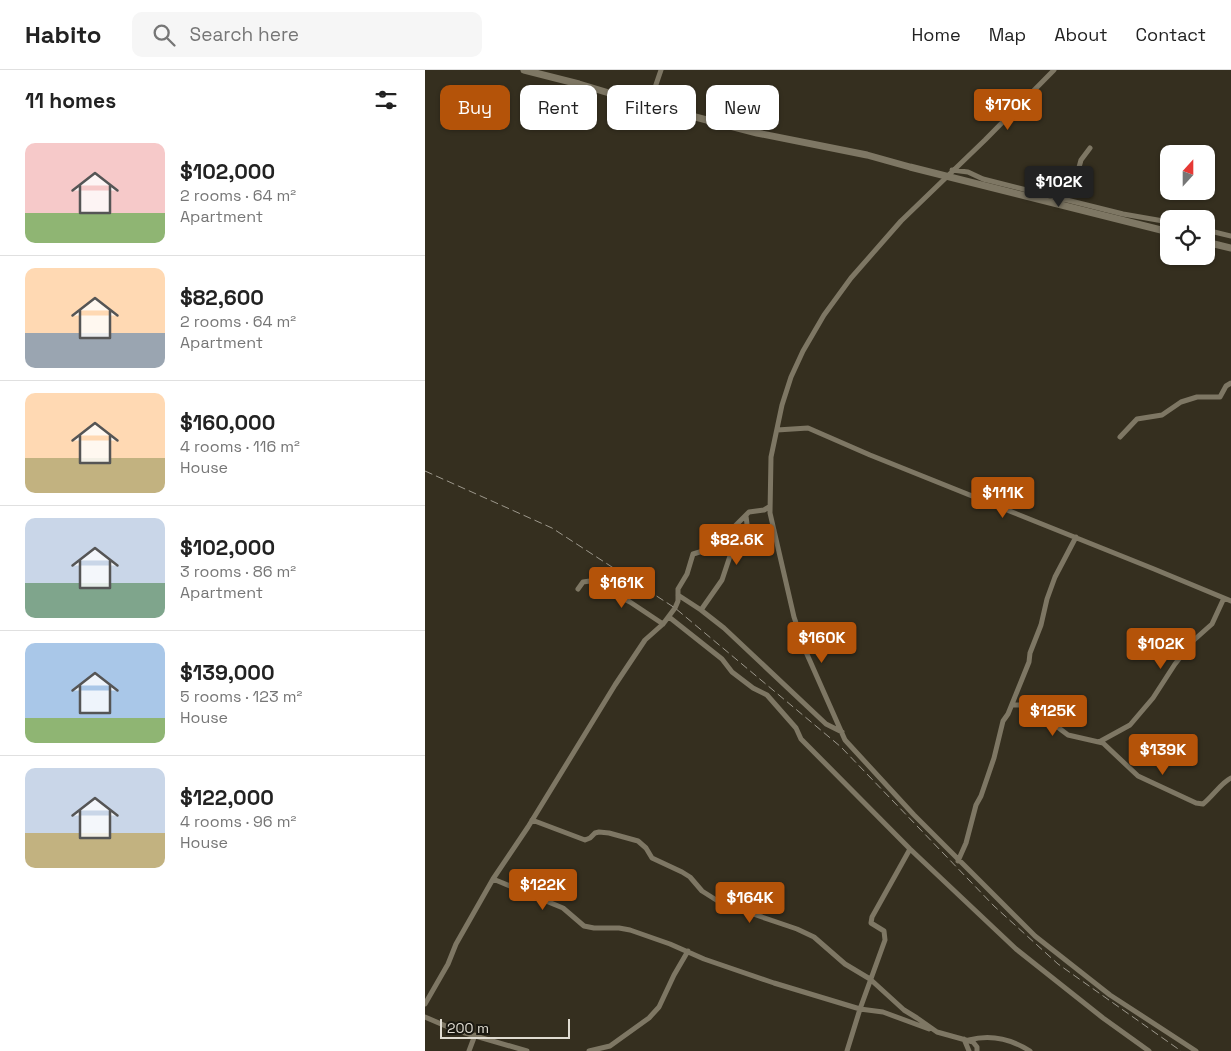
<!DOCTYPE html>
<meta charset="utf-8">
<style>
:root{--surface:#fff;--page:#f6f6f6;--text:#222;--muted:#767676;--line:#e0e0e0;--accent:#b45309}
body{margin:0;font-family:"Space Grotesk",sans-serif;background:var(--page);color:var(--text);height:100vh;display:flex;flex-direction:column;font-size:19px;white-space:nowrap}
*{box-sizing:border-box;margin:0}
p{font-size:16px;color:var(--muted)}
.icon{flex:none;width:28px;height:28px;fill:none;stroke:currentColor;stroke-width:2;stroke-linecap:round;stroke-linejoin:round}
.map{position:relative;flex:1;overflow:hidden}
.side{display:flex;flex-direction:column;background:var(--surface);width:425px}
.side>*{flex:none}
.top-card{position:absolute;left:15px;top:15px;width:475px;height:45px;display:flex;gap:10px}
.needle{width:32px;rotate:21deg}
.controls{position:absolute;left:735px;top:75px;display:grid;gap:10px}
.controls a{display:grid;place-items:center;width:55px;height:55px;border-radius:10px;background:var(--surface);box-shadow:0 1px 4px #0004;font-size:25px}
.scale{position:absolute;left:15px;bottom:12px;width:130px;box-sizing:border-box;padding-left:5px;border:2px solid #e0dcd2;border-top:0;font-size:14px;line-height:18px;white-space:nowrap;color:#e0dcd2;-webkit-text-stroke:4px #1a1810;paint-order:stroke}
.price{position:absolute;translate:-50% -42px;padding:0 11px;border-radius:5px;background:var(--accent);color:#fff;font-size:16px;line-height:32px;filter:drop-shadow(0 1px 2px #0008)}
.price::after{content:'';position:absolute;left:50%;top:30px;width:15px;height:11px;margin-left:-8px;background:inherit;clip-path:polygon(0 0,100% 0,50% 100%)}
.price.active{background:#222;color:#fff}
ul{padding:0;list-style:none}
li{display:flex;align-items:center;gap:15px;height:125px;padding:0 25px}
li+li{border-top:1px solid var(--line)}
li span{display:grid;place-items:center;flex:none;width:140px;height:100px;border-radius:10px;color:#555}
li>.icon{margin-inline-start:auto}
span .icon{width:60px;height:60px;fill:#fffc;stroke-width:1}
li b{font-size:21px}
h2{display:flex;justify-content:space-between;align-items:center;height:60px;padding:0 25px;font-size:21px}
.chip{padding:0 18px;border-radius:10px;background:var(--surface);box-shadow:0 1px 4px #0004;font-size:18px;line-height:45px}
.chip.active{background:var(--accent);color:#fff}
header{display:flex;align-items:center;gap:30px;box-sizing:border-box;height:70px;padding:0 25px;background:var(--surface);border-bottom:1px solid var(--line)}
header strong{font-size:24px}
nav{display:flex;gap:28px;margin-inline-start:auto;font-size:18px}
.search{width:350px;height:45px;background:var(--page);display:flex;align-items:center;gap:12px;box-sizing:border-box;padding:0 18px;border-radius:10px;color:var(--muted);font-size:19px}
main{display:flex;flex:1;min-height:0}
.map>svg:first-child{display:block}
</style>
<header>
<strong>Habito</strong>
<div class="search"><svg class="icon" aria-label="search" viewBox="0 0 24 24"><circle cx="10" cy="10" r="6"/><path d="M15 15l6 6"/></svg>Search here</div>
<nav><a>Home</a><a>Map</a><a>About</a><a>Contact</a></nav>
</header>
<main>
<section class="side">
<h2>11 homes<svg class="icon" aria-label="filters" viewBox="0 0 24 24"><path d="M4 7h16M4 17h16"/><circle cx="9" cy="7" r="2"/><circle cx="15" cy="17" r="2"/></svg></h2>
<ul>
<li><span style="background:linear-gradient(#f6c9c9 70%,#8fb573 0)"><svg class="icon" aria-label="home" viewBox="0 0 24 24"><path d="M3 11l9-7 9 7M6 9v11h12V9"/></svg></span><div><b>$102,000</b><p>2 rooms · 64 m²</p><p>Apartment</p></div></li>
<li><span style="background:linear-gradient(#ffd9b3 65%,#9aa5b1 0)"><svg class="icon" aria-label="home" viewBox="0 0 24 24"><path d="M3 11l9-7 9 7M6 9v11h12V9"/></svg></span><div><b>$82,600</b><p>2 rooms · 64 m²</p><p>Apartment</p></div></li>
<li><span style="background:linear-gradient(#ffd9b3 65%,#c2b280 0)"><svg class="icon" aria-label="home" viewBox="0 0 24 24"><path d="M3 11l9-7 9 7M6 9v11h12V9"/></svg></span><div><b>$160,000</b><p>4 rooms · 116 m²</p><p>House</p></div></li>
<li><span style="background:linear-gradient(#c9d6e8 65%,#7fa58c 0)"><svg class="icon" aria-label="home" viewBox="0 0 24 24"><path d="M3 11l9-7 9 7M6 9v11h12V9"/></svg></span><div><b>$102,000</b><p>3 rooms · 86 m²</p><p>Apartment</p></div></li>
<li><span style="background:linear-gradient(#a9c7e8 75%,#8fb573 0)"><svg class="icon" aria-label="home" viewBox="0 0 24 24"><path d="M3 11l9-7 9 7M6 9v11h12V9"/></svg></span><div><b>$139,000</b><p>5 rooms · 123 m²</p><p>House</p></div></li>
<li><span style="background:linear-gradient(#c9d6e8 65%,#c2b280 0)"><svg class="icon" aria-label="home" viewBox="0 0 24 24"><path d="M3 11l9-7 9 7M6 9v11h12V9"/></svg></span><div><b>$122,000</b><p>4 rooms · 96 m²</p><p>House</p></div></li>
</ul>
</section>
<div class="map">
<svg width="806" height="981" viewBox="0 0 806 981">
<rect width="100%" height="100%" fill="#352f1f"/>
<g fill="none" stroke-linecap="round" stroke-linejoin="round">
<path stroke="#7e7764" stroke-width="5" d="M629 0 560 70 476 151 426 208 399 245 378 281 366 307 357 335 346 387 345 443 369 547 381 582 420 670 489 745 610 866 685 925 771 981
M224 35 236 0
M527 100 543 102 558 109 698 144 744 152
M636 130 638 123 650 112 656 90 665 78
M781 160 806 166
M352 360 383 358 445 385 729 499 806 531
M695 367 712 349 737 345 756 332 772 327H795L801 316 806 313
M280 482C294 487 302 479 314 474 326 469 338 465 349 460
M153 519 158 512 165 511 205 532 238 554
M253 525 276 540 299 558 401 654 417 662
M276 540 297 510 305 486 322 454 321 446
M244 547 297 589 307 602 328 618 342 625 371 658 376 669 485 779 591 879 678 948 724 981
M587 635H599L622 649 643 665 678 673 713 706 771 733 778 734C787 727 797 712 806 708
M674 672 705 655 728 628 750 594 769 570 787 554 799 528
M107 750 160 770 165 768 170 763 174 762 184 763 213 771 221 778 227 788 257 802 265 807 277 821 296 833 372 859 389 867 420 894 445 909 479 940 492 948 512 962 548 972 552 977V981
M533 791 541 773 551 735 556 726 569 688 578 651 583 644 604 592 605 583 616 555 622 529 630 507 651 467
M68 809 138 838 159 856 169 858H194L205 860 245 874 279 889 349 913 435 939 458 942 504 959
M0 934 23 894 31 874 68 809 103 757 190 615 220 570 238 554 250 538 253 531V519L262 504 268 484 288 478 324 442 339 440 344 437
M0 947 30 960 102 981
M539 969 544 981
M544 970C566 964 586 969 605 981
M44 981 50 965
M164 981 185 976 224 948 234 937 249 905 263 881
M422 981 435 939 460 870 459 861 446 853 447 847 485 779"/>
<path stroke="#7e7764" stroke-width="7" d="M99 0 154 14 224 35 332 63 442 85 485 97 744 162
M781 172 806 178"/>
<path stroke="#9c978b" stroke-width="1" stroke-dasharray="8 4" stroke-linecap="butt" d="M0 401 127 458 250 538 416 677 569 836 633 894 756 981"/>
</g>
</svg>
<div class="controls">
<a><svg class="needle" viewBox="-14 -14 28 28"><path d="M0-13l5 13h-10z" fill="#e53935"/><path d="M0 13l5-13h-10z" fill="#767676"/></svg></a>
<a><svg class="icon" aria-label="locate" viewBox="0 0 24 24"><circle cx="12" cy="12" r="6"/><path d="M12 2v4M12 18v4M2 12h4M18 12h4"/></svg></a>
</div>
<div class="scale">200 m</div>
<b class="price" style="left:583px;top:61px">$170K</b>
<b class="price active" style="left:634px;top:138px">$102K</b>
<b class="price" style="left:578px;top:449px">$111K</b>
<b class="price" style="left:312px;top:496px">$82.6K</b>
<b class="price" style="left:197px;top:539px">$161K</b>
<b class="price" style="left:397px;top:594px">$160K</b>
<b class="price" style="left:736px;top:600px">$102K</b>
<b class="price" style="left:628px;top:667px">$125K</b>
<b class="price" style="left:738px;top:706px">$139K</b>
<b class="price" style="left:118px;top:841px">$122K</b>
<b class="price" style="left:325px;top:854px">$164K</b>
<div class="top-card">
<a class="chip active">Buy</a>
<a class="chip">Rent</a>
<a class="chip">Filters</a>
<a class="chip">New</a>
</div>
</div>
</main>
